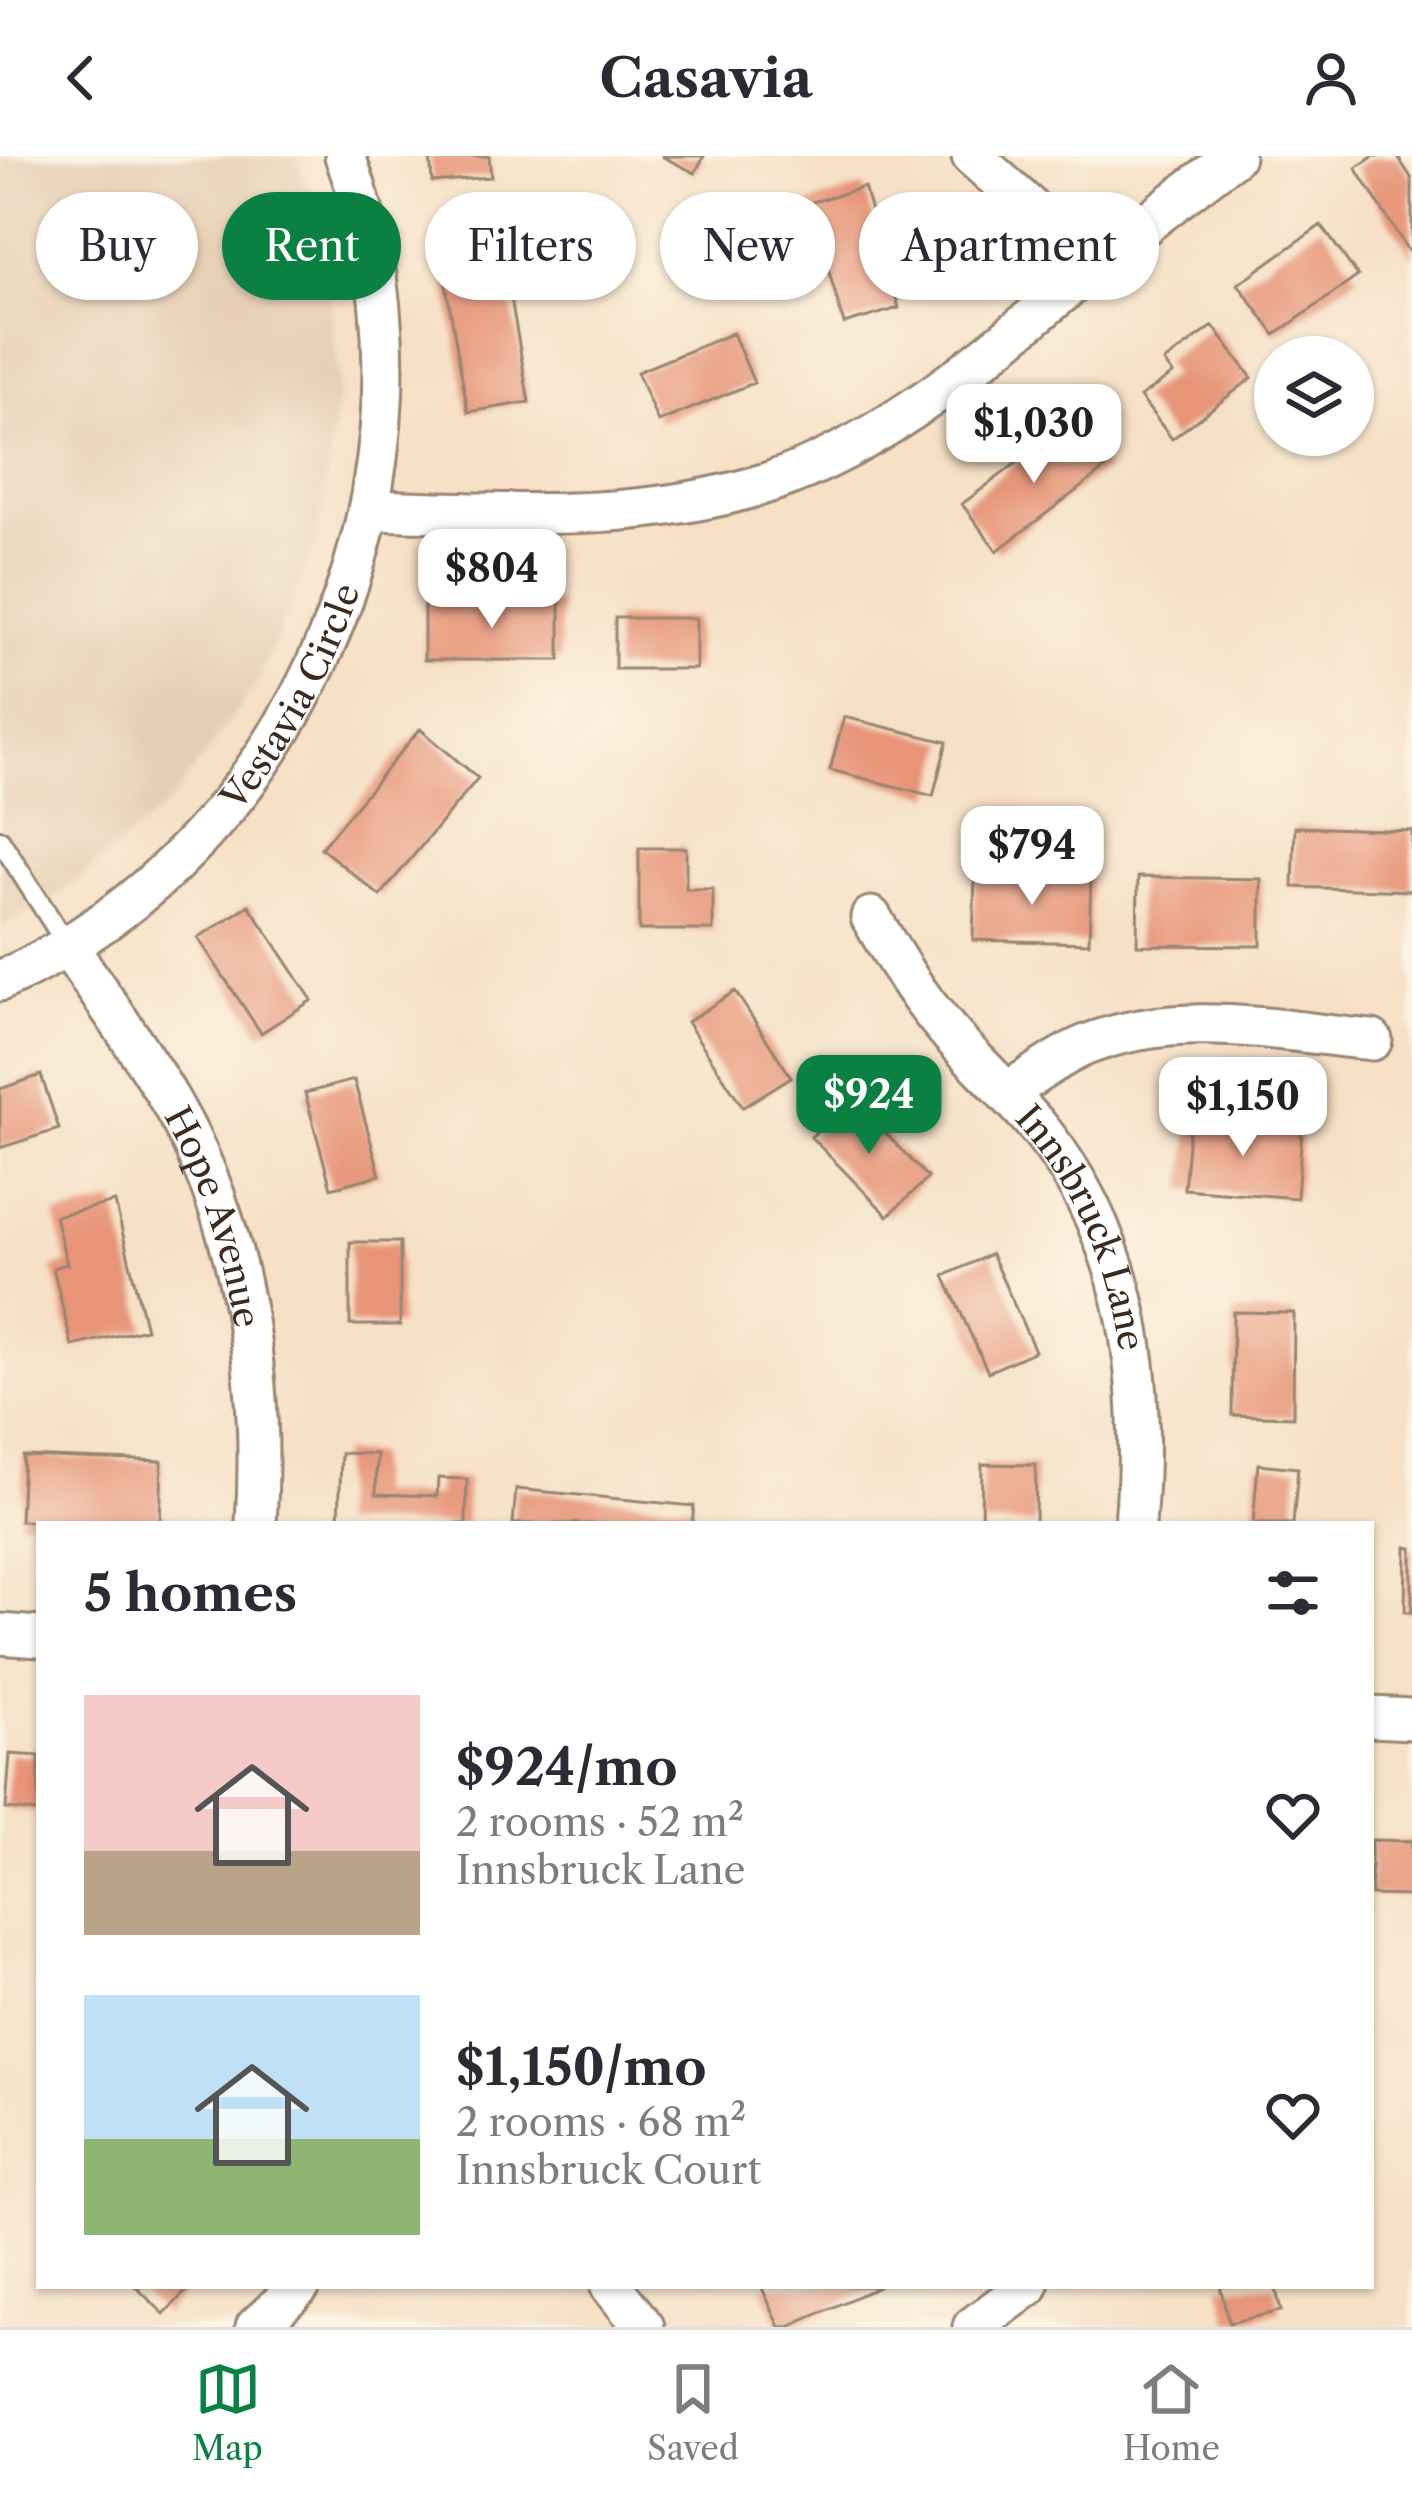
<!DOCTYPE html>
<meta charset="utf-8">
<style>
:root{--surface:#fff;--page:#f7f7f7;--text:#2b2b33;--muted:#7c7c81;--line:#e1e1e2;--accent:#0b8043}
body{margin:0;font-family:"Libre Caslon Text",serif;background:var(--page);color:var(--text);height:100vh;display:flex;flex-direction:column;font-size:45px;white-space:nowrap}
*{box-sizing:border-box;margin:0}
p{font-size:39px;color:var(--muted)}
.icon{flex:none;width:66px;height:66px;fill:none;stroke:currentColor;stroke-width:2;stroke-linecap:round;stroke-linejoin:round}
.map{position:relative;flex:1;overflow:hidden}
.side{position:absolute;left:36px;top:1365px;width:1338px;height:768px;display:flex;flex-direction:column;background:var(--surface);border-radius:0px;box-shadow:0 3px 9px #0004}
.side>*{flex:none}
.banner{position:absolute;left:36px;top:36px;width:1341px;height:108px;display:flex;gap:24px}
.buttons{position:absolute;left:1254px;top:180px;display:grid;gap:24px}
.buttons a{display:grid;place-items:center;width:120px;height:120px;border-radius:50%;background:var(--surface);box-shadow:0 3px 9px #0004;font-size:60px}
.price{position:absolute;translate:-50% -102px;padding:0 27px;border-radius:24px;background:#fff;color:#222;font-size:39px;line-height:78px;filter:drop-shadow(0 3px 6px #0008)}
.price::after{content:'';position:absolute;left:50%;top:72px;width:36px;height:27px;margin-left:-18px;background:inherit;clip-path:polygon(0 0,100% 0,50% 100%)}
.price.active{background:var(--accent);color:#fff}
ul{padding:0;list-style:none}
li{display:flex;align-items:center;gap:36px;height:300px;padding:0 48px}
li span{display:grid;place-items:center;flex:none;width:336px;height:240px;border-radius:0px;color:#555}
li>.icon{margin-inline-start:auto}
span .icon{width:144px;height:144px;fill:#fffc;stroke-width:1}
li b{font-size:51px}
h2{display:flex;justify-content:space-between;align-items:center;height:144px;padding:0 48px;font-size:51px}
.pill{padding:0 42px;border-radius:54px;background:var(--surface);box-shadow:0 3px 9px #0004;font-size:42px;line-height:108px}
.pill.active{background:var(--accent);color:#fff}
header{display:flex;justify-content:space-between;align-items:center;height:156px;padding:0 48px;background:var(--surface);font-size:54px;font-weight:800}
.tabs{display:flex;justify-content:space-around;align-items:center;height:168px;border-top:3px solid var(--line);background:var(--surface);font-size:33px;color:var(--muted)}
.tabs a{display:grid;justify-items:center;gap:6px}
.tabs .active{color:var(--accent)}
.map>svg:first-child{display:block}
</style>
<header><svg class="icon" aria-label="back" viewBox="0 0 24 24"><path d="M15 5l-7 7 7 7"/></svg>Casavia<svg class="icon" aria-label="person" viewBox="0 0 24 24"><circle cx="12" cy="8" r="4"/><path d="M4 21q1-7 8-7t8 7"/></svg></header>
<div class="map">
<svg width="1412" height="2171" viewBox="0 0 1412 2171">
<rect width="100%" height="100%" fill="#fcf5e5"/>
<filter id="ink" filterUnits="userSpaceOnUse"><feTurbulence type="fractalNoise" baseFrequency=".00833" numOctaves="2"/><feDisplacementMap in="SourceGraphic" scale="24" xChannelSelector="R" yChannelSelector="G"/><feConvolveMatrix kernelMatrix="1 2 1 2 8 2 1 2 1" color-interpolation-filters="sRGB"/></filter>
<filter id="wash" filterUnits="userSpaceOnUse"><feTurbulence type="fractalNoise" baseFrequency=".004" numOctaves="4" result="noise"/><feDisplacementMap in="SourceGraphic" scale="48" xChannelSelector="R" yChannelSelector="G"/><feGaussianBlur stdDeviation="2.7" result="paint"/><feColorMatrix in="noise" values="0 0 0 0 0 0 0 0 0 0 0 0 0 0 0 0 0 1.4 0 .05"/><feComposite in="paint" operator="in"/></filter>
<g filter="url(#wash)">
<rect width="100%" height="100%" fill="#f6e0c6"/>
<path fill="#e7cfb5" d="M0 0H296L325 80 339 232 317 384 258 526 168 649 49 747 0 771Z"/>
<g id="blocks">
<path fill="#e79478" d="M430 0H489L491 21 432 26Z
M661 0H704L695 17Z
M1374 0H1397L1412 23V101L1356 12Z
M864 31 899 152 844 168 809 47Z
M1321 69 1358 120 1275 179 1238 128Z
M504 102 529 246 468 256 443 112Z
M1213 170 1252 222 1172 283 1140 241 1173 218 1164 206Z
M733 177 754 227 658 266 637 216Z
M1071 266 1106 312 997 395 962 348Z
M424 446H560V504H424Z
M615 462H696V513H615Z
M844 561 947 586 933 640 830 614Z
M420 573 478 622 380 740 321 692Z
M1295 671 1412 675V735L1293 731Z
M639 692H686V733H713V774H639Z
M975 718 1091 721 1089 787 973 784Z
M1138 721 1261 723V790L1137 789Z
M249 749 312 844 261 877 198 782Z
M735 835 791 921 743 951 687 866Z
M41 919 59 973 0 992V933Z
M354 924 380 1019 331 1032 305 937Z
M851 941 928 1022 888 1060 811 981Z
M1190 965 1302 973 1297 1042 1184 1033Z
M115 1046 146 1173 72 1190 53 1112 67 1108 55 1060Z
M350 1086H400V1169H350Z
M991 1098 1035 1195 988 1216 944 1120Z
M1233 1156 1294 1157 1293 1261 1232 1259Z
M341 1297 377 1298 376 1338 437 1340 438 1322 467 1323 466 1368H339Z
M23 1300 162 1305 160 1368 20 1365Z
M982 1308 1036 1309 1035 1368H981Z
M1258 1308 1298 1312 1293 1368H1253Z
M516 1333 694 1350 692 1368H513Z
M1406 1391 1412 1392V1456H1405Z
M10 1598 39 1600V1656L6 1653Z
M1371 1684 1412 1685V1740L1371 1739Z
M135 2130H191L164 2158Z
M761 2130H880L789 2171H780Z
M1220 2130H1275L1281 2155 1229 2167Z"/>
</g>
</g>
<g filter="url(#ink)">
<use href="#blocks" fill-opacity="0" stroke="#988572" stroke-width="3"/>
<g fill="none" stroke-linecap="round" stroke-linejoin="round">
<defs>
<path id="service" d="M0 684 67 789"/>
<g id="minor">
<path d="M972 0 1094 109"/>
<path d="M370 354C502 357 639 368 767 327 886 289 997 192 1091 112 1137 73 1186 37 1234 0"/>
<path id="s1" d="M871 761C894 801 917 840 948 875 978 910 1013 940 1042 976 1132 1088 1147 1229 1135 1368"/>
<path id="s2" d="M67 789C102 842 142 895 173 950 245 1076 265 1225 256 1368"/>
<path id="s3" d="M0 825C304 691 460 308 345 0"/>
<path d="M1006 937C1032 921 1059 900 1086 889 1178 852 1277 875 1372 884"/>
<path d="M0 1478 39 1481"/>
<path d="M1371 1561 1412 1563"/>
<path d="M611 2130 644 2171"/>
<path d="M256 2171 300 2130"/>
<path d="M973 2171 1028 2130"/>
</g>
</defs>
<use href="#service" stroke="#988572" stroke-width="24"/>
<use href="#minor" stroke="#988572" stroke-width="45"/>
<use href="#service" stroke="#fff" stroke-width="18"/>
<use href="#minor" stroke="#fff" stroke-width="39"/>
</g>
</g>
<g text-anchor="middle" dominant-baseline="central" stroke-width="9" stroke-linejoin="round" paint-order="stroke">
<g font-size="36" fill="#3b2a1e" stroke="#fcf5e5">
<text stroke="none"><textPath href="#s3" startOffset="417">Vestavia Circle</textPath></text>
<text stroke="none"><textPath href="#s2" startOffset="312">Hope Avenue</textPath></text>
<text stroke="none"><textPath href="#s1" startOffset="381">Innsbruck Lane</textPath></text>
</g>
</g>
</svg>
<div class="buttons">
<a><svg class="icon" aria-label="layers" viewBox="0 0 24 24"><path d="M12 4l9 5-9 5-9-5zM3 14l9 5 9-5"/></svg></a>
</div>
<b class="price" style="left:1034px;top:330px">$1,030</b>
<b class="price" style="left:492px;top:475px">$804</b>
<b class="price" style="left:1032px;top:752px">$794</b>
<b class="price active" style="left:869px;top:1001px">$924</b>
<b class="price" style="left:1243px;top:1003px">$1,150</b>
<div class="banner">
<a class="pill">Buy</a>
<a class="pill active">Rent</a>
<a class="pill">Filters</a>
<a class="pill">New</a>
<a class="pill">Apartment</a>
</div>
<section class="side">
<h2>5 homes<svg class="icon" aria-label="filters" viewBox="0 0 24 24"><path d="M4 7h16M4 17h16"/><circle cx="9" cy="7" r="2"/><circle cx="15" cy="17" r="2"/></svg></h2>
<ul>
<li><span style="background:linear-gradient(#f6c9c9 65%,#b9a48a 0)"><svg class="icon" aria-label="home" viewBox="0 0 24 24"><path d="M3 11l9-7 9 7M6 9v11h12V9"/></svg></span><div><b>$924/mo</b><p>2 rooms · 52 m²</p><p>Innsbruck Lane</p></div><svg class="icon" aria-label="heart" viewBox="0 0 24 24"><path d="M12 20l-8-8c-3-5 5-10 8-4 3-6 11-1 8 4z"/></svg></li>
<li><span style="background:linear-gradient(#bfe0f5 60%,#8fb573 0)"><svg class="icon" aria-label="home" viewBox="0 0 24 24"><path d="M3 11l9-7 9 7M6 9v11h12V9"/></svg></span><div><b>$1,150/mo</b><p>2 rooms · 68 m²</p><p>Innsbruck Court</p></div><svg class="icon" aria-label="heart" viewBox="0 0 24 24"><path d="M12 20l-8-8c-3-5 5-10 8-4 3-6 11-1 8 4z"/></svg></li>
</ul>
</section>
</div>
<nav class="tabs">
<a class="active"><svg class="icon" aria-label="map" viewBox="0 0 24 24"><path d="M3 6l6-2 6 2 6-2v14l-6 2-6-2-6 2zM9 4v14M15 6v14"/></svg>Map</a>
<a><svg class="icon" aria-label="saved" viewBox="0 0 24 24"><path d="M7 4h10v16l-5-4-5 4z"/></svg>Saved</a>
<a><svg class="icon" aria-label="home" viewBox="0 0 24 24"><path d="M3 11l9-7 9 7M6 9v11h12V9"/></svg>Home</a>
</nav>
